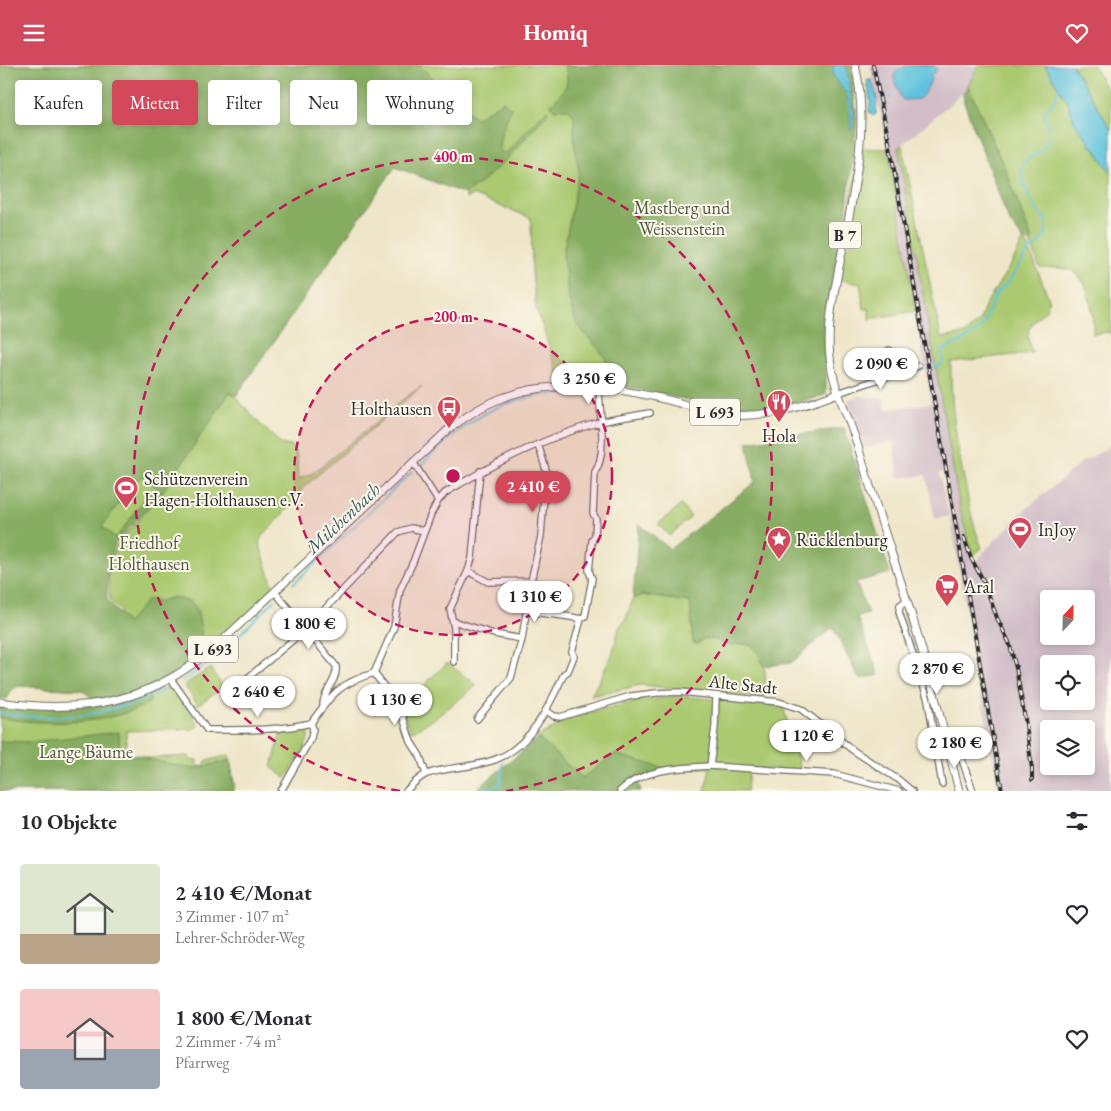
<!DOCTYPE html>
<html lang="de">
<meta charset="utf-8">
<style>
:root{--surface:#fff;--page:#f2f2f3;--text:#2b2b33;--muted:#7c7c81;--accent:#d1495b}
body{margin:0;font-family:"EB Garamond",serif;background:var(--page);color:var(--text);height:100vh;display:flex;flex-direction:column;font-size:19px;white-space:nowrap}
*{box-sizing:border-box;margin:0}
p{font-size:16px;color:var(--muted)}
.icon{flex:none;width:28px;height:28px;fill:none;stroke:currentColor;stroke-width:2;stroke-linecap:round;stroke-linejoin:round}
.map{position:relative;height:726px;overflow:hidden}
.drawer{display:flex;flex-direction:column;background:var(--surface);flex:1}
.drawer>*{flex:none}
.hud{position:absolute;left:15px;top:15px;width:500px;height:45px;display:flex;gap:10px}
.needle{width:32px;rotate:22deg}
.tools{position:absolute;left:1040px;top:525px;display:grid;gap:10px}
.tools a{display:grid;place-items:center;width:55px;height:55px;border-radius:5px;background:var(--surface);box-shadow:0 2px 8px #0003;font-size:25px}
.price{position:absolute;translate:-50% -42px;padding:0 11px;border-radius:18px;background:#fff;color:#222;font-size:16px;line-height:32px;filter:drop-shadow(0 1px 2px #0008)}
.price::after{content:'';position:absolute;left:50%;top:30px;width:15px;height:11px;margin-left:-8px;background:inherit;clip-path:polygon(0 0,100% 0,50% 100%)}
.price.selected{background:var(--accent);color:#fff}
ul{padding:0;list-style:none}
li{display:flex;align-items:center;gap:15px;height:125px;padding:0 20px}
li span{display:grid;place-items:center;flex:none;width:140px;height:100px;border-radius:5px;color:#555}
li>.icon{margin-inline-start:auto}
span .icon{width:60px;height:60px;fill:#fffc;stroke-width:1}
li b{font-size:21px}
h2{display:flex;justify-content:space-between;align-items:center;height:60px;padding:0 20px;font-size:21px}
.chip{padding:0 18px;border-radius:5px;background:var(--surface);box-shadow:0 2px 8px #0003;font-size:18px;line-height:45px}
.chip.selected{background:var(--accent);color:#fff}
header{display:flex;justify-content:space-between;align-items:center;height:65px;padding:0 20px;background:var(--accent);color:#fff;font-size:22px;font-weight:700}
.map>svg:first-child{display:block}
</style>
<header><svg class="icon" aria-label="menu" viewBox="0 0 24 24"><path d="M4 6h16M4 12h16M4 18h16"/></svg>Homiq<svg class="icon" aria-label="heart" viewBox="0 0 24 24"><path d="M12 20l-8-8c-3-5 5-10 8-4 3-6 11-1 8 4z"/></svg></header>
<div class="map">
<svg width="1111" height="726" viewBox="0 0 1111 726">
<rect width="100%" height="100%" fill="#fbf7ec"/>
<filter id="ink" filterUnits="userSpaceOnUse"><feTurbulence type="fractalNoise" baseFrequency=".02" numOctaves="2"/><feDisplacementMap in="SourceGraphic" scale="10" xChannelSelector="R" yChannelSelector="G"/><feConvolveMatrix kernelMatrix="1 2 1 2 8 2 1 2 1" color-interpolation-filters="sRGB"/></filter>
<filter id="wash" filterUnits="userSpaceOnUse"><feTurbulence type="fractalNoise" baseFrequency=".0096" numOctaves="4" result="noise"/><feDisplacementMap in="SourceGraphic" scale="20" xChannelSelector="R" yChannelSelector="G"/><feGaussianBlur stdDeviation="1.12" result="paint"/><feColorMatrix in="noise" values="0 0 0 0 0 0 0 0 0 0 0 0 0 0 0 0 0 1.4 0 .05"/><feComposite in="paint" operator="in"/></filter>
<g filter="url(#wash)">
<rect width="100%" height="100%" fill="#efe6c9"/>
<path fill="#d2bdc8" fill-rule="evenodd" d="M870 0 978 1 965 26 898 83 964 466 975 498 984 487 1023 447 1083 396 1094 391 1111 380V726H999L971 574 943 407 939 408 949 451 935 454 926 410 898 413 894 375 864 384 848 337 849 334 858 331 883 333 886 345 931 338 888 84ZM1049 534H1086V571H1049ZM1049 599H1086V636H1049ZM1049 664H1086V701H1049Z"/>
<path fill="#aac970" stroke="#6a7a4e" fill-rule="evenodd" d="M0 0H845L619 316 622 321C601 318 580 312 559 312L536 243 532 208 531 153 472 130 466 134V128L393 98 231 327 261 360 281 379 292 381 297 391 298 414 311 409 377 357 403 334 422 321 304 422 278 455 266 467 259 477 275 527 208 587 201 571 84 625 18 621ZM150 414 164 424 117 480 108 503 110 536 121 546 119 549 99 534 101 463 116 473 156 420Z
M978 0H1045L1068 38 1074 56 1111 107V270L1109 267 1093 269C1094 252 1090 216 1074 207 1064 202 1051 203 1040 203L1030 177 1032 175 1008 111 968 21 978 1Z
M1072 0H1093L1111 32V64Z
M902 80 941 273 965 269 980 255 986 239 1013 196 1023 175 1026 176 1049 234 1046 245 1035 255 1029 264 1028 273 1032 288 951 297C950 339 957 382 966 423 970 444 974 464 982 483L972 492 960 444 898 83Z
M860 83 888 84 916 246 869 254V244H864L860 219 837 214Z
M681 440 691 452 669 471 658 459Z
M642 530 691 537 693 577 694 579 698 578 703 573 718 575 725 580 738 579 753 580C767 602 767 608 764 633L641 620 591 631 612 590 619 563 626 553 633 534Z
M902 543 904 544 933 641H931L927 624 903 550Z
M447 598 477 620 438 651 415 665 411 666 400 643Z
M210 603 223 622 198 640 184 620Z
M169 621 173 622 197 657 198 661 193 664 126 666V690H140L149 693 189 691 190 695H197V701H204L206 696 229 690 235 722 230 726H0V641L12 643 143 633Z
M680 631 783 641 801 706 749 703 747 726H705L710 702 582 713 538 673 542 669 575 651 631 637Z
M308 663C313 676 293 701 286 713L271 702 275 691 281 666Z"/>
<path fill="#87ad62" stroke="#596c46" d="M0 0H420L455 36 476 53 503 36 511 43 501 69 499 86 506 88 546 45 548 47C522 77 498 107 465 129L395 102 236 331 230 327 161 429 146 410 134 416 102 462 116 473 152 425 158 430 115 479 107 503V535L127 558 148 534 159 536 174 532 191 537 197 544 203 576 208 587 148 624 150 637C142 641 134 646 125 648 89 660 38 659 0 653V640L99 638 82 625 19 621 13 624 7 634 0 633Z
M564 0H851L857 54 846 150 830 231 826 281V329L817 333 769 342 735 345 622 321 604 291 576 258 568 231 563 190 579 106 574 76V51L569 44 554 45 551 39C564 26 572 20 564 0Z
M968 21 1008 111 1032 176 1030 177 1023 175 1009 156 964 37 963 28Z
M844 363 890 508 856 517 868 549 857 552 879 610 859 614 833 562 791 598 764 601 758 587 750 579 725 580 720 578 718 575 703 573 698 579H695L693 577 690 537 642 530 633 534 639 459 670 484 755 417 747 377Z
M119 667 120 688 193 704 231 695 233 726H0V676L28 677Z
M538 673 582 713 615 689 666 704 638 715 641 726H477L476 725Z"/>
<path fill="#5fc3dd" stroke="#457784" d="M834 0H846L847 5 853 45 855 47 853 50V62L850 66V46L846 28 834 12 832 7Z
M908 0H934L937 5 931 10C932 16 924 30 919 34L903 35C899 29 894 17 894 11 895 6 904 2 908 0Z
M1045 0H1072L1111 64V107L1093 81H1089V76L1074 56 1068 38Z
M867 15H872L877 33 876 49 873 51 869 47 870 37Z"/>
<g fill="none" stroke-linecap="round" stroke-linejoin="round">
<path stroke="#5fc3dd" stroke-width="2" d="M889 33 892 31
M934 302 940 301 943 296 941 286 966 274 982 262 996 229 1008 218 1029 185 1039 179 1045 172 1047 156C1042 151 1037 146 1034 141 1028 132 1016 105 1025 97 1033 88 1046 86 1049 72 1051 65 1045 57 1044 49L1047 43 1053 38 1059 24
M908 308 926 304
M895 313 903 310
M867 323 892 315
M421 400C471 350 506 328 579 328
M293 519 412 407
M182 616 211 597 275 535
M0 648C65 658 109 650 169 623
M478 726 500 720 503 697"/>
</g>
</g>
<g filter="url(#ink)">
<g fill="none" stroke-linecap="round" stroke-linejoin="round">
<defs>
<path id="minor" d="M889 285 897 308
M838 328 918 301
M413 397 438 436
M468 506 488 517 531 516 522 574 511 613 477 654
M531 516 541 471 546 405 538 379
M275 527 336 601C338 616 323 626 323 640
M907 535 900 540 899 547 928 635 942 719
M527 546C545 549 563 550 581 554
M453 556 494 569 522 574
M454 597V563L450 544 468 506 472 493 480 406
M374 608 400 643 411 677 420 691 426 709
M171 614 207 665C241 665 278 666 311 658
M244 616 306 564 398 467 411 463 424 466
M547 646 554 651 560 652 631 631 656 628 680 627 779 637 801 644 854 686 899 715 912 726
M311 658C332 629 338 619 374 608L394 562 400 525 413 497 431 449 438 436 445 428C494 398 545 372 601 357 617 353 634 351 650 348
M946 672 953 670 961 674V692L973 726
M710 701 834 709 899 726
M281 726 311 673 313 664 311 658
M406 726C412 720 419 712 427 709 450 701 477 703 499 693 532 679 550 639 564 609L568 606 574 591 572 587 581 554 585 551 592 514 589 506 592 476 595 470 596 454 593 448 595 407C608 388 599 346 599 323
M620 726C643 703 680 703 710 701L715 662 716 632"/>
<path id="major" d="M855 0C872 67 849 146 837 213 832 238 827 266 830 292 833 324 850 354 859 385 876 443 896 500 914 558 931 613 945 670 959 726
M0 637C58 646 119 643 171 613 191 602 209 587 226 572L449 364C461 355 474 346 488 339 541 313 603 320 660 333 683 338 706 347 730 350 767 353 805 341 838 328"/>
</defs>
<use href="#minor" stroke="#706c62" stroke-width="8"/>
<use href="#major" stroke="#706c62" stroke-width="9"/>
<use href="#minor" stroke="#fff" stroke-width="5.5"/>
<use href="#major" stroke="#fff" stroke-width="7"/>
<defs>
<path id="rail" d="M873 0 891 87 1002 726
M964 472 971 493 984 517 997 553 1009 577 1016 603 1026 660 1032 704V715"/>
</defs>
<use href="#rail" stroke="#2b2b2b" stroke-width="4"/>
<use href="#rail" stroke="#fbf7ec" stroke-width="2" stroke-dasharray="5.5" stroke-linecap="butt"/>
</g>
</g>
<circle cx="453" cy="411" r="159" fill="#c2185b" fill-opacity=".12"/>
<g fill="none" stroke="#c2185b" stroke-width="2.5" stroke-dasharray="9 6">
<circle cx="453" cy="411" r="159"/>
<path d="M400 726A319 319 0 1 1 506 726"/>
</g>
<defs>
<symbol id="restaurant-pin" viewBox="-11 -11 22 30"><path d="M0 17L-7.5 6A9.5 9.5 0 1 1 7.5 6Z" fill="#d1495b" stroke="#fbf7ec"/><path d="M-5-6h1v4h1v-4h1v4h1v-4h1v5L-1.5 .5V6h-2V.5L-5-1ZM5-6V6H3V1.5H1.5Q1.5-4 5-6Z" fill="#fff"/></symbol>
<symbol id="bus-pin" viewBox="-11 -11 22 30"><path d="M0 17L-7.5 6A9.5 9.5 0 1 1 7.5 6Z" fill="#d1495b" stroke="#fbf7ec"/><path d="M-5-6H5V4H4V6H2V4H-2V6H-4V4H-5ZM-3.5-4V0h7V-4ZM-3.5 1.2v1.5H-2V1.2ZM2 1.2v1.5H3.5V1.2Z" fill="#fff"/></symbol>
<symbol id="stadium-pin" viewBox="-11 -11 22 30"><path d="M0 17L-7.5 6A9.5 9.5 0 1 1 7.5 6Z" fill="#d1495b" stroke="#fbf7ec"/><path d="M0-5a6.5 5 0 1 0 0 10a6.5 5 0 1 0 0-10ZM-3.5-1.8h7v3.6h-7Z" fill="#fff"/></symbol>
<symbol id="sight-pin" viewBox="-11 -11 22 30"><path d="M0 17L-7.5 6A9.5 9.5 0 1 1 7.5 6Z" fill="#d1495b" stroke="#fbf7ec"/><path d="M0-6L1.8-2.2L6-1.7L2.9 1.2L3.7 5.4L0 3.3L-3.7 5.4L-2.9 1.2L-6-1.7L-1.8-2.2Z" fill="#fff"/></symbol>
<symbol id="supermarket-pin" viewBox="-11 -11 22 30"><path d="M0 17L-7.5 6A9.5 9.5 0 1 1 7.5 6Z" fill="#d1495b" stroke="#fbf7ec"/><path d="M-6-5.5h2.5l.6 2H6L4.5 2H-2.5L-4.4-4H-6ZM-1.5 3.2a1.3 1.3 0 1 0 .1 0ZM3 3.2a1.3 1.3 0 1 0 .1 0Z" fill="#fff"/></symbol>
</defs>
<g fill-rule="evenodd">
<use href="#restaurant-pin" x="765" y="323" width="28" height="38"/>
<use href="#bus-pin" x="435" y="329" width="28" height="38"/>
<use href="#stadium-pin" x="112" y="409" width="28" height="38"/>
<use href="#stadium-pin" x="1006" y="450" width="28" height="38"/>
<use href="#sight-pin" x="765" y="460" width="28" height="38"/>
<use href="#supermarket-pin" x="933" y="507" width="28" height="38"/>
</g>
<g text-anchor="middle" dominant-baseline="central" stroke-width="4" stroke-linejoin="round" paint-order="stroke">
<g fill="#fbf7ec" stroke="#696865" stroke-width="1">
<rect x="829" y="156.5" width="32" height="27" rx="4"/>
<rect x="690" y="333.5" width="50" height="27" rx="4"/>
<rect x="188" y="570.5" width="50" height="27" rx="4"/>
</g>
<g font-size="16" font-weight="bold" fill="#2b2b2b">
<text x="845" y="170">B 7</text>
<text x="715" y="347">L 693</text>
<text x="213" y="584">L 693</text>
</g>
<g font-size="18" fill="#515a40" stroke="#fbf7ec">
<text x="682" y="142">Mastberg und<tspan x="682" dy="21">Weissenstein</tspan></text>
<text x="149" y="477">Friedhof<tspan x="149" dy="21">Holthausen</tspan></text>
<text x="86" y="686">Lange Bäume</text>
</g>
<g font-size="18" fill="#2b2b2b" stroke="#fbf7ec" text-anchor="start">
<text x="432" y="343" text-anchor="end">Holthausen</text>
<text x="779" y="370" text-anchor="middle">Hola</text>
<text x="144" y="413">Schützenverein<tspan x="144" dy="21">Hagen-Holthausen e.V.</tspan></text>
<text x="1038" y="464">InJoy</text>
<text x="796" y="474">Rücklenburg</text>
<text x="964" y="521">Aral</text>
</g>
<g font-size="18" fill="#2b2b2b" stroke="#fbf7ec">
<text transform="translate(743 619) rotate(6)">Alte Stadt</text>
</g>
<g font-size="19" font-style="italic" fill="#3b5960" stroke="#fbf7ec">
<text transform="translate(343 453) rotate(-43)">Milchenbach</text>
</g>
</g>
<circle cx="453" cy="411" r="8" fill="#c2185b" stroke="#fbf7ec" stroke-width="2.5"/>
<g font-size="15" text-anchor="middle" font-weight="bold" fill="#c2185b" stroke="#fbf7ec" stroke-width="4" stroke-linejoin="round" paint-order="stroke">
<text x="453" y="97">400 m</text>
<text x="453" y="257">200 m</text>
</g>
</svg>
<div class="tools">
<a><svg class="needle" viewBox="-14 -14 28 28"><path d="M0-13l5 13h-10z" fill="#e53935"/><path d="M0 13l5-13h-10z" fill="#7c7c81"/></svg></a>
<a><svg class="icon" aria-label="locate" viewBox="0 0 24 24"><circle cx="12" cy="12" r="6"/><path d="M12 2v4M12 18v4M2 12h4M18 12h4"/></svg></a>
<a><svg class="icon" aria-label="layers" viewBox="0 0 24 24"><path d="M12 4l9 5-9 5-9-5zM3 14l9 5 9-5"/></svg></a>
</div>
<b class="price" style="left:881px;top:325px">2 090 €</b>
<b class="price" style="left:589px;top:340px">3 250 €</b>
<b class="price selected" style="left:533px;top:448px">2 410 €</b>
<b class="price" style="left:535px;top:558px">1 310 €</b>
<b class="price" style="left:309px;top:585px">1 800 €</b>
<b class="price" style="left:937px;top:630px">2 870 €</b>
<b class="price" style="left:258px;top:653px">2 640 €</b>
<b class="price" style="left:395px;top:661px">1 130 €</b>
<b class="price" style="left:807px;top:697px">1 120 €</b>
<b class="price" style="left:955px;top:704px">2 180 €</b>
<div class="hud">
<a class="chip">Kaufen</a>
<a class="chip selected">Mieten</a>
<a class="chip">Filter</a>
<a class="chip">Neu</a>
<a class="chip">Wohnung</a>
</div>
</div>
<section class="drawer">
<h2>10 Objekte<svg class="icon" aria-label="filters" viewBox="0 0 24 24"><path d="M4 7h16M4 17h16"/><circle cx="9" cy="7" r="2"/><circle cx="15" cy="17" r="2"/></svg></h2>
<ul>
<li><span style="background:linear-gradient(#dfe7d0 70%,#b9a48a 0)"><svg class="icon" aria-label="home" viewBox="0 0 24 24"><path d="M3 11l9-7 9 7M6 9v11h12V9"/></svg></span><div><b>2 410 €/Monat</b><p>3 Zimmer · 107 m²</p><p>Lehrer-Schröder-Weg</p></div><svg class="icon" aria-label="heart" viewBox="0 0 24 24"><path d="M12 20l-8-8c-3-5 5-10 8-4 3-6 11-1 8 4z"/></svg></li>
<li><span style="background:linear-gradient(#f6c9c9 60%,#9aa5b1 0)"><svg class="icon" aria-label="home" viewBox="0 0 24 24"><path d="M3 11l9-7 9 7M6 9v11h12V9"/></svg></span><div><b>1 800 €/Monat</b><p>2 Zimmer · 74 m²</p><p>Pfarrweg</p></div><svg class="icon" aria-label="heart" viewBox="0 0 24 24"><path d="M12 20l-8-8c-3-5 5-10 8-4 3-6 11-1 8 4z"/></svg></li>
</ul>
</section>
